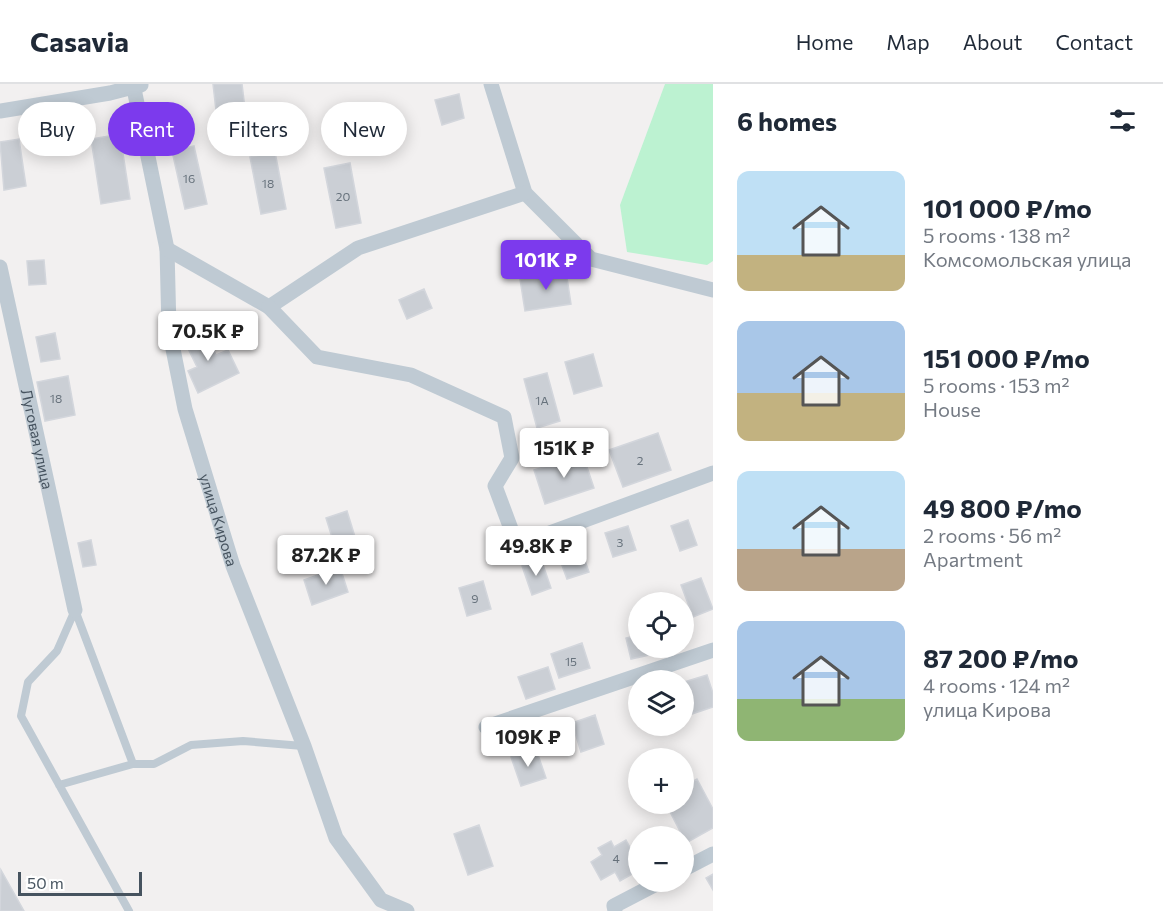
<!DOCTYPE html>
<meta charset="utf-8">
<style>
:root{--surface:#fff;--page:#f6f6f7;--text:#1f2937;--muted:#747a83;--line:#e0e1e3;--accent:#7c3aed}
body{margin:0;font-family:Commissioner,sans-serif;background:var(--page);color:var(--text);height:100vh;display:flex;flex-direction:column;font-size:22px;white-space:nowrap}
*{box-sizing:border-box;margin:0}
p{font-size:20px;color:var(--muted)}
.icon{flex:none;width:33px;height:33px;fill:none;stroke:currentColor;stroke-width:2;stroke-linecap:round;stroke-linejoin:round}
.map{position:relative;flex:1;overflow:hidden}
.sheet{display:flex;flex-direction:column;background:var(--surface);width:450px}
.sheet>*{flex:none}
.guide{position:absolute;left:18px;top:18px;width:570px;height:54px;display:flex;gap:12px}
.buttons{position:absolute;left:628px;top:508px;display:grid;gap:12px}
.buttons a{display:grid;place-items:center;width:66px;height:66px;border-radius:50%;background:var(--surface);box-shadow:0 3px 15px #0003;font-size:30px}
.scale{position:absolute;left:18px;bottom:15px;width:124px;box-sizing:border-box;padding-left:6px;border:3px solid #46535f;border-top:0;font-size:16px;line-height:21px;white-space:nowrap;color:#46535f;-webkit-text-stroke:4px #fff;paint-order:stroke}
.price{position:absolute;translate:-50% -51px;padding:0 14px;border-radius:6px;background:#fff;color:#222;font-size:20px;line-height:39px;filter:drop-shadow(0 2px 3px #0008)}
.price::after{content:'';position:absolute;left:50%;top:36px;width:18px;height:14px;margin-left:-9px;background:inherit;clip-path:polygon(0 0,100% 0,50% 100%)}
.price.current{background:var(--accent);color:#fff}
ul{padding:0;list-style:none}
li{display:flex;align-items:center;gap:18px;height:150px;padding:0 24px}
li span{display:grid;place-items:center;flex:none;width:168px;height:120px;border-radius:12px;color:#555}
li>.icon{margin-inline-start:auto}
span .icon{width:72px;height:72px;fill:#fffc;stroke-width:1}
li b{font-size:26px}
h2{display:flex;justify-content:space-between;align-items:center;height:72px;padding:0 24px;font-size:26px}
.tag{padding:0 21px;border-radius:27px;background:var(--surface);box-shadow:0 3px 15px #0003;font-size:21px;line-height:54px}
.tag.current{background:var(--accent);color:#fff}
header{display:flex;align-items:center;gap:36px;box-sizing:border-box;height:84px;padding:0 30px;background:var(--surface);border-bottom:2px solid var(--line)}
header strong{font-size:28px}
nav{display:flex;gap:33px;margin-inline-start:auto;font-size:21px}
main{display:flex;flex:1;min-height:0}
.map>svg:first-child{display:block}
</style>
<header>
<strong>Casavia</strong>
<nav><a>Home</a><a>Map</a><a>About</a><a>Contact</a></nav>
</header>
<main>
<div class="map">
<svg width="713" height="827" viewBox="0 0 713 827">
<rect width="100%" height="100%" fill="#f2f0f0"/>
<path fill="#bcf2d1" d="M665 0H713V177L707 181 627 168 620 121Z"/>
<path fill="#cbcfd5" stroke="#d3d6dc" stroke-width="1.5" d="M213 0H242L247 41 218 44Z
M459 10 464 34 442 41 435 16Z
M120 50 130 115 101 120 91 55Z
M19 55 26 102 4 106 0 58Z
M194 62 207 120 185 125 172 67Z
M275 68 286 125 261 130 250 73Z
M350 79 361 139 336 144 324 84Z
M44 176 46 200 29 201 27 177Z
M566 187 571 220 525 227 520 195Z
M424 205 432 224 407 235 399 216Z
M204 244 216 271 228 266 239 289 198 309 188 287 197 283 183 254Z
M55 249 60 275 41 278 36 253Z
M593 270 602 302 574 310 565 278Z
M547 289 560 337 537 344 524 295Z
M68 292 75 331 45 337 37 298Z
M658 349 671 386 623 403 609 366Z
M583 371 594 404 545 420 534 386Z
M347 427 356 456 335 463 326 434Z
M688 436 697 461 680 467 671 442Z
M628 442 636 466 613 473 605 449Z
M91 456 96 481 83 483 78 459Z
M579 460 589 488 567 495 557 468Z
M541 475 551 504 532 511 522 482Z
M340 483 348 508 312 521 304 496Z
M701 494 713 525 693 533 681 501Z
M483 497 491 525 467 532 459 504Z
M639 551V564H658L659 569 631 575 626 554Z
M582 559 590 584 559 594 551 570Z
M548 583 555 605 526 615 518 593Z
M707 591 713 609V623L689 631 684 616V598Z
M595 631 604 660 581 668 572 639Z
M536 665 546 694 521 702 511 673Z
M697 695 713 725V744L686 759 666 720H684V702Z
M479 741 493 782 468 791 454 750Z
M626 756 638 778 630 782 634 789 620 797 615 788 601 796 591 778 602 771 598 764 611 757 614 763Z
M1 786 24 827H0Z
M713 790V806L706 794Z"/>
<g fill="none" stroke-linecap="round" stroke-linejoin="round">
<path stroke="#bfcad3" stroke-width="8" d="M75 526 57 567 28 598 21 632 129 827
M75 526 133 680H154L191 661 243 657 303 662
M59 701 133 680"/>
<g stroke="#bfcad3" stroke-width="15">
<path id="s1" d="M133 0 167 165 169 245 185 325 233 482 304 662 336 754 381 816 407 827"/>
<path d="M491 0 525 109 591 175 713 206"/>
<path d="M0 27 110 9 141 1"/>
<path d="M167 165 269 223 358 164 525 109"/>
<path id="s2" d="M0 183 75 526"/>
<path d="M269 223 317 273 411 291 504 333 512 374 495 402 517 461 713 389"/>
<path d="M486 643 713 566"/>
<path d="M684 785 713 770"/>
<path d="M615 827 614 822 660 798"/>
</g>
</g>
<g text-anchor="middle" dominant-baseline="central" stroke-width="4.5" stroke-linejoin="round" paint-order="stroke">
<g font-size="12" fill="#67727c">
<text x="189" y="94">16</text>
<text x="268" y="99">18</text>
<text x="343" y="112">20</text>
<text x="56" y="314">18</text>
<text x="542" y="316">1А</text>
<text x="640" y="376">2</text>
<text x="620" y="458">3</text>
<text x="475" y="514">9</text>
<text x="571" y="577">15</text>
<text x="616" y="774">4</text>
</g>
<g font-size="15" fill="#46535f" stroke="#fff">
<text stroke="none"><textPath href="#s2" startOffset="176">Луговая улица</textPath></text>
<text stroke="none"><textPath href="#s1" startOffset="446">улица Кирова</textPath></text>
</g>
</g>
</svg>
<div class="buttons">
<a><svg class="icon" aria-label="locate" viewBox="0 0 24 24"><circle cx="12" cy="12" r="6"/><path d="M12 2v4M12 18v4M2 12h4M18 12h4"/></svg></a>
<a><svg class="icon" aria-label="layers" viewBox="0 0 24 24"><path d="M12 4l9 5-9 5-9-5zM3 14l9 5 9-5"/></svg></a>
<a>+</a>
<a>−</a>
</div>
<div class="scale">50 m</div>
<b class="price current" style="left:546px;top:207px">101K ₽</b>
<b class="price" style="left:208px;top:278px">70.5K ₽</b>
<b class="price" style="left:564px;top:395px">151K ₽</b>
<b class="price" style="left:536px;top:493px">49.8K ₽</b>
<b class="price" style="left:326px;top:502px">87.2K ₽</b>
<b class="price" style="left:528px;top:684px">109K ₽</b>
<div class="guide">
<a class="tag">Buy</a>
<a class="tag current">Rent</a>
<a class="tag">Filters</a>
<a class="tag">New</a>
</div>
</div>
<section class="sheet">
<h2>6 homes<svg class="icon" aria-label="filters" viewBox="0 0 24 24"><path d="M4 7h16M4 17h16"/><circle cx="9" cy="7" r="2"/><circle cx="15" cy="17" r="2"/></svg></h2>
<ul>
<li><span style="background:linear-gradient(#bfe0f5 70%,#c2b280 0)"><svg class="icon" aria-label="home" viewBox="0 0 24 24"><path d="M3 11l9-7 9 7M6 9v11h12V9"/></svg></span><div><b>101 000 ₽/mo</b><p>5 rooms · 138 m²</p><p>Комсомольская улица</p></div></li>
<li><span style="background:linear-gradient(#a9c7e8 60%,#c2b280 0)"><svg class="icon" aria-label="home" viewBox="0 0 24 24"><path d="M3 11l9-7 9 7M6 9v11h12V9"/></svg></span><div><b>151 000 ₽/mo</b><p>5 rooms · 153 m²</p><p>House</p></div></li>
<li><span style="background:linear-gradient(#bfe0f5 65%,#b9a48a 0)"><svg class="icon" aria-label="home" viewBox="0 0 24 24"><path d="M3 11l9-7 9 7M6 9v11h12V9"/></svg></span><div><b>49 800 ₽/mo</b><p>2 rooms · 56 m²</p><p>Apartment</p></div></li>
<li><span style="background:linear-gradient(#a9c7e8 65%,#8fb573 0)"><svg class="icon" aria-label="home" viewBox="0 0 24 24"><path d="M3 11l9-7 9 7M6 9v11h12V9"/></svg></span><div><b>87 200 ₽/mo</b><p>4 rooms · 124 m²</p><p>улица Кирова</p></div></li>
</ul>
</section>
</main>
